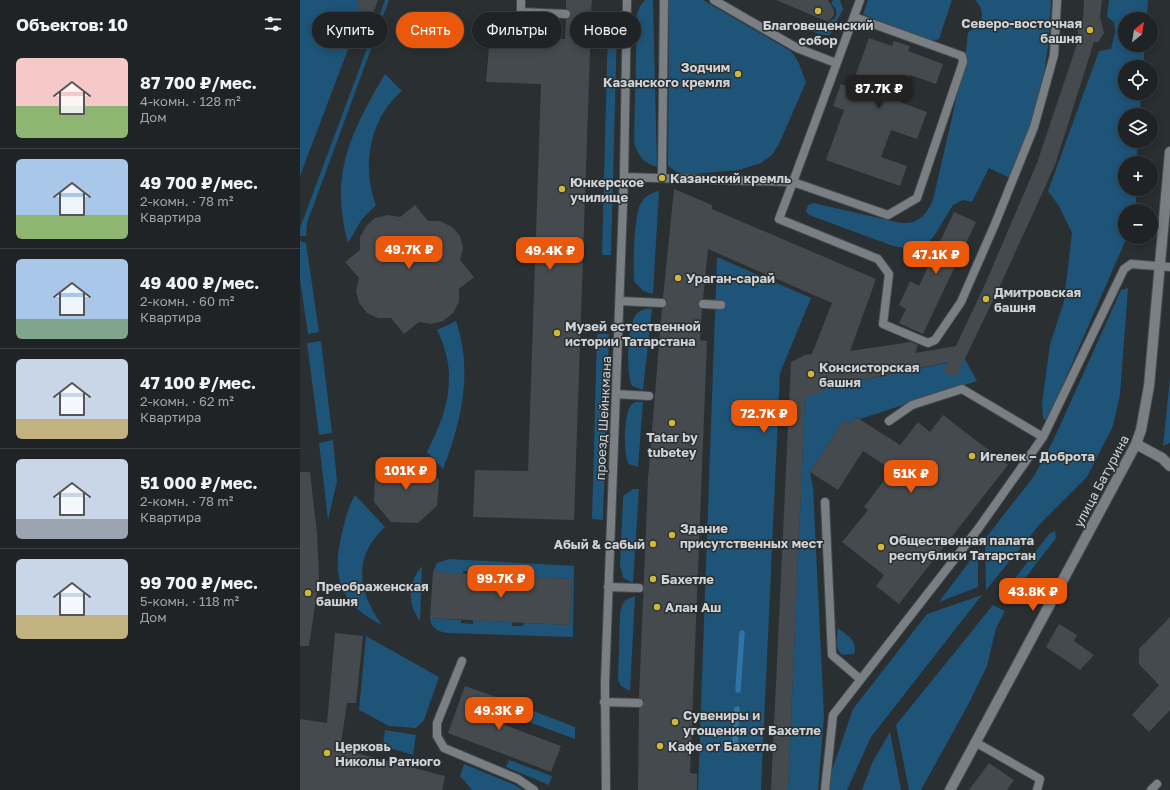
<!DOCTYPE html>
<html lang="ru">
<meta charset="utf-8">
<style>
:root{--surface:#202326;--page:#282b2e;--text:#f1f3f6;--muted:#a2a4a7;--line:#3d4043;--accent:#ea580c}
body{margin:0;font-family:"Golos Text",sans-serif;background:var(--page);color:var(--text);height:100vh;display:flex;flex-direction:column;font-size:15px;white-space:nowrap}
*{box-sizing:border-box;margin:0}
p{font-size:13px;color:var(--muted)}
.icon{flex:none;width:22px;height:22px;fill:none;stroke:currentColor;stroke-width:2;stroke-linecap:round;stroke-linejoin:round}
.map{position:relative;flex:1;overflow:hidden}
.sheet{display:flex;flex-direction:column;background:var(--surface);width:300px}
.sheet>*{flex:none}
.hud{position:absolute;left:12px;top:12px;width:380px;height:36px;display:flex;gap:8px}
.needle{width:26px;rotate:30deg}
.fabs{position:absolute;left:818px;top:12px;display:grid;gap:8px}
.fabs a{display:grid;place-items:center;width:40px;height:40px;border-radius:50%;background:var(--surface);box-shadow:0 2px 10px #0003,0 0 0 1px var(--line);font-size:20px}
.price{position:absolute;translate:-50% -34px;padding:0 9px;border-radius:8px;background:var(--accent);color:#fff;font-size:13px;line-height:26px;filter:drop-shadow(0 1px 2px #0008)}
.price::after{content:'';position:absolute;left:50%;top:24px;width:12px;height:9px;margin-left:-6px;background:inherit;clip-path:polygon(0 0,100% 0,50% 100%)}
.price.on{background:#222;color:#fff}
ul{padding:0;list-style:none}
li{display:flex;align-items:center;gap:12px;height:100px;padding:0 16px}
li+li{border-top:1px solid var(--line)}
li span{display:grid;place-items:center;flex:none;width:112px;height:80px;border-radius:6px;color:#555}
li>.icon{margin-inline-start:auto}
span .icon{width:48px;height:48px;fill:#fffc;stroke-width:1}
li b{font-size:17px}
h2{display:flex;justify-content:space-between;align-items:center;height:48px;padding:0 16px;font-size:17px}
.pill{padding:0 14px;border-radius:18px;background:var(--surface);box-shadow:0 2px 10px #0003,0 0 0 1px var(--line);font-size:14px;line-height:36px}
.pill.on{background:var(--accent);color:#fff}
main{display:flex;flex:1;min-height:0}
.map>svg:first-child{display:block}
</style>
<main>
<section class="sheet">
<h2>Объектов: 10<svg class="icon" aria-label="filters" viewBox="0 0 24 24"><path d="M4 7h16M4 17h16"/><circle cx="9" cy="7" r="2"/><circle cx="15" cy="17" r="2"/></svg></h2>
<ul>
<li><span style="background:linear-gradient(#f6c9c9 60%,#8fb573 0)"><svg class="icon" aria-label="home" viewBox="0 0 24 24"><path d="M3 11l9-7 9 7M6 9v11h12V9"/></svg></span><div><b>87 700 ₽/мес.</b><p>4-комн. · 128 m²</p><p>Дом</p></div></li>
<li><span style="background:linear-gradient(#a9c7e8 70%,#8fb573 0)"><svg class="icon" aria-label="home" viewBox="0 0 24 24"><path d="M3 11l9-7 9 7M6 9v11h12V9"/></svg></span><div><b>49 700 ₽/мес.</b><p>2-комн. · 78 m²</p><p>Квартира</p></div></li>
<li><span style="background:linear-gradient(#a9c7e8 75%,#7fa58c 0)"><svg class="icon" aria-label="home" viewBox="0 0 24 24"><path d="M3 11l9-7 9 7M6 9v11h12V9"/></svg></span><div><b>49 400 ₽/мес.</b><p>2-комн. · 60 m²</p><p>Квартира</p></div></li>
<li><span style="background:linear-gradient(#c9d6e8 75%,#c2b280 0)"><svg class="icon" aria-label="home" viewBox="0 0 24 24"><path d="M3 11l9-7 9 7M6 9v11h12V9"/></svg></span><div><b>47 100 ₽/мес.</b><p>2-комн. · 62 m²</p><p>Квартира</p></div></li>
<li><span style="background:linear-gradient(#c9d6e8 75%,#9aa5b1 0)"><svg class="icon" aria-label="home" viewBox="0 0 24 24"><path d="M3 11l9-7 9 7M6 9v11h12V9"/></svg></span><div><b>51 000 ₽/мес.</b><p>2-комн. · 78 m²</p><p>Квартира</p></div></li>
<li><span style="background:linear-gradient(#c9d6e8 70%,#c2b280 0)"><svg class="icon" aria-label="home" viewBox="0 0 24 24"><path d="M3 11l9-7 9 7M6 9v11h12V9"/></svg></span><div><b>99 700 ₽/мес.</b><p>5-комн. · 118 m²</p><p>Дом</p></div></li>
</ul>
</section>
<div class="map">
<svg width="870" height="790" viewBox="0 0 870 790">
<rect width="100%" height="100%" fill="#2a2f32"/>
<path fill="#1e5477" d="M0 0H57L61 15 0 176Z
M85 0H89L7 223 6 236H0V228Z
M345 0H353L357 167C343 163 337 155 334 141L337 14 340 6Z
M369 0H403L489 50C499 58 501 70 506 82L479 144 472 155 461 163 439 170 381 175 368 166Z
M533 0H540L543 9 530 35H522L503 28 505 22 522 28 524 23 534 19C538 13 537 8 531 4Z
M568 0H652L639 39 630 42 563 14Z
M675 0H751L749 40 739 106 710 178 689 168 672 202 663 200 653 205 634 236 625 246 610 249 593 246 509 215 506 211 508 205 513 203 601 223C619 224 626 215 633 200L665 61 668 32C683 25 687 12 675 0Z
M809 0H848L847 19H825V45H845L843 67H825V93H841L840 115H825V141H838L836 163H825V189H836V211H825V237H827L747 421 743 418 742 403 750 345 764 301 772 233 759 206 748 191 799 51 811 49 815 32 814 22 807 17Z
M308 28H317L311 255H302Z
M85 74 102 91C70 117 61 167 76 205L62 219 48 243C29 174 51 132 85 74Z
M359 191 353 294 343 291 334 281C333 266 334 218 340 205 344 196 351 193 359 191Z
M0 241 6 243 19 332 8 334 0 280Z
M417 257 511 298 480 373 461 790H398Z
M828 288 820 395 813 426 787 477 740 524 686 590 685 539 734 476 753 441 821 290Z
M352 309 343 390 332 386C326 374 327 327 335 316 340 310 345 308 352 309Z
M156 321C173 371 162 420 143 469L127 452C148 411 159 374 137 330Z
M297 334H309L303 520 292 519Z
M21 341 32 433 19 435 7 343Z
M665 359 677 381 560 419 556 417 551 424 544 420 510 472 513 488 524 716 518 790H488L505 394 528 387Z
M870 378V443L863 446 864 437Z
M335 402H343L338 467 329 464C323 455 324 419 329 409 330 406 332 404 335 402Z
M33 440 37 481 28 520 19 443Z
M333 489H339L333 583 323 578 320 565 323 499 324 495Z
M55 495 85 527C52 557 58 592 82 625 40 604 31 578 42 533 45 520 48 507 55 495Z
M755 531 756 538 716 590 709 602 700 598 749 534Z
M678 550V587L639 602Z
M149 559 274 566 273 637 148 633C139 632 131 629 130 618L161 620V623L173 624V620L212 622V626H223L224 623 270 625 272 579 226 577V573H214V576L176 574 175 571H163V574L133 572 137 563Z
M122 566 120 621C107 603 108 583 122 566Z
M682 595 571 737 547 790H527L528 782 553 709 627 614Z
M335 596 330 691 321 686 318 680 320 612 324 601Z
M693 605 705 611 696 628 687 666 669 703 621 790H609L596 725Z
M538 628C547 635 558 641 554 654L542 655C534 646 537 639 538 628Z
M66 636 139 677 124 720 116 728 89 726 59 710Z
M223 707 275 727V739L229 722Z
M85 730 116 735 113 755 83 746Z
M590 732 601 790H562L572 763Z
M209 760 252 776 249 785 206 767Z
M164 764 215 785 223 790H172L160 776Z"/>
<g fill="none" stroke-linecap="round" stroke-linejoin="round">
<path stroke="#2e75a5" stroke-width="5.5" d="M438 690 442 633
M435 742 437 709"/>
</g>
<path fill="#454a4e" d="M57 0H78L65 35Z
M266 0H292L291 11 287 13 286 16 288 20 291 22 274 520 173 517 175 470 228 471 241 84 186 82 190 37 265 39 266 19 270 17 271 14 269 10 266 8Z
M476 0H528L534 10V15L531 19 526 21Z
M784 0H802L800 17 804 33 798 42H794L755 165 699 288 656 377 643 372 648 362 528 387 520 393 505 397 488 790H471L491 362 505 355 512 354 532 303 408 249 403 299 399 301 398 304 402 309 400 340 407 341 390 773 397 774V790H338L339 708 344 704V700L339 698 348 479 362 308 367 304V300L363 298 374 189 412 205V209L576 279 550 351 611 342 618 345 615 353 656 346 686 282 737 163 779 38 777 27 783 19Z
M569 38 592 46 594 41 610 46 608 51 643 64 636 84 610 75 600 102 627 112 617 139 591 130 581 157 607 166 600 186 526 160 544 110 533 106 541 84 551 88Z
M115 205 128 221H140L152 227 156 231 160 236 163 248 160 260 174 277 159 289V302L153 313 143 321 131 324 119 322 104 334 91 318H78L67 313 59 303 56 291 59 278 45 262 60 250V237L66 226 75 218 88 215 100 217Z
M654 212 676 222 623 334 599 323 606 309 599 305 610 281 619 286Z
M643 415 708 465 599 604 576 586 584 575 542 542 568 510 564 507 592 470 563 451 538 490 510 472 544 420 551 424 556 417 600 445 618 422 630 432Z
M95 458 121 460 139 480 137 506 118 523 91 522 74 502 75 476Z
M0 472H10L17 533 19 578 9 646H0Z
M133 572 272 579 270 625 130 618Z
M870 617V710L849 732 832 715 859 685 839 664V649Z
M759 624 777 635 774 641 794 655 780 670 746 647Z
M35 633 63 636 56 703H47L40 749 145 776 142 790H0V719L27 723Z
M165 686 202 699 194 721 261 746 251 772 148 733Z
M689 763 714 780 707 790H669Z"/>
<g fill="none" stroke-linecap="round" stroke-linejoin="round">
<defs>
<path id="lane" d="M221 0V12L266 14
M414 0 497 48 536 63
M291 16 327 18
M554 17 662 56 663 62 617 198 588 215 493 182 479 219 578 259 589 274 583 324 628 343 635 340 661 302 695 224 734 127 754 55 757 0
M324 177 493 182 560 0
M362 178 364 0
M320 301 362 303
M403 304 421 305
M316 394 349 396
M589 421 612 405 662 389 743 437
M525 502 532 655 560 679
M308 587 339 588
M162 661 137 723V736L144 748 218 779 234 790
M304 702 339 703
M675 742 740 779 737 790
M306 790 305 683 324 177 327 0
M525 790 533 715 678 529 743 437 824 269 831 264 870 267
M851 790 857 784"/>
<path id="secondary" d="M836 444 862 458 870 466
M650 790 836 444 841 430 849 386 870 152"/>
</defs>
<use href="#lane" stroke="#474c4f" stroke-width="10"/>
<use href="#secondary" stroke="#474c4f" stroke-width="12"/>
<use href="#lane" stroke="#7a7f84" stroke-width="8"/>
<use href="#secondary" stroke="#7a7f84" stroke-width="10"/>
</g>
<g fill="#d0b736" stroke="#2a2f32" stroke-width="1.5">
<circle cx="518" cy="11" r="4"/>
<circle cx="790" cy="30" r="4"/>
<circle cx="438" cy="74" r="4"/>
<circle cx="362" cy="178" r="4"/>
<circle cx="262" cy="189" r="4"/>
<circle cx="378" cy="278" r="4"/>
<circle cx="686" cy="299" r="4"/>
<circle cx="257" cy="333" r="4"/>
<circle cx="511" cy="374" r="4"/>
<circle cx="372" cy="423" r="4"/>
<circle cx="672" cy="456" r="4"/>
<circle cx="372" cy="535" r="4"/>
<circle cx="353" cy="544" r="4"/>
<circle cx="581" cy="547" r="4"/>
<circle cx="353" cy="579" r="4"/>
<circle cx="8" cy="593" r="4"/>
<circle cx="357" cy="607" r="4"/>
<circle cx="375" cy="722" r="4"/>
<circle cx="360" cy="746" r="4"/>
<circle cx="27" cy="753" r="4"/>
</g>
<g text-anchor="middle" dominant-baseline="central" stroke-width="3" stroke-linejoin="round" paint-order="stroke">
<g font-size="13" font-weight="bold" fill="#d0d3d6" stroke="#2a2f32" text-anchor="start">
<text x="782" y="23" text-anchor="end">Северо-восточная<tspan x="782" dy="15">башня</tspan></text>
<text x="518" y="25" text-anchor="middle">Благовещенский<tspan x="518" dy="15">собор</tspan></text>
<text x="430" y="67" text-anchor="end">Зодчим<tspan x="430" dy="15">Казанского кремля</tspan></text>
<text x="370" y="178">Казанский кремль</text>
<text x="270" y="182">Юнкерское<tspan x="270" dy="15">училище</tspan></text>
<text x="386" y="278">Ураган-сарай</text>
<text x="694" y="292">Дмитровская<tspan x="694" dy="15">башня</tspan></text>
<text x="265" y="326">Музей естественной<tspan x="265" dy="15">истории Татарстана</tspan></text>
<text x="519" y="367">Консисторская<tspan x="519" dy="15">башня</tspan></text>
<text x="372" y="437" text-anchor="middle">Tatar by<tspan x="372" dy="15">tubetey</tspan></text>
<text x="680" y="456">Игелек – Доброта</text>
<text x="380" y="528">Здание<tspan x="380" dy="15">присутственных мест</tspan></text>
<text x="589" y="540">Общественная палата<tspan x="589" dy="15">республики Татарстан</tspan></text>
<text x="345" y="544" text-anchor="end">Абый &amp; сабый</text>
<text x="361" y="579">Бахетле</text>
<text x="16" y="586">Преображенская<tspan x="16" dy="15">башня</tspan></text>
<text x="365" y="607">Алан Аш</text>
<text x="383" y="715">Сувениры и<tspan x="383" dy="15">угощения от Бахетле</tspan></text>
<text x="35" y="746">Церковь<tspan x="35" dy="15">Николы Ратного</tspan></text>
<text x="368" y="746">Кафе от Бахетле</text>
</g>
<g font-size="13" fill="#d0d3d6" stroke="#2a2f32">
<text transform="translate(303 418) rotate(-87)">проезд Шейнкмана</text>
<text transform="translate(801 481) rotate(-62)">улица Батурина</text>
</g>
</g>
</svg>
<div class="fabs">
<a><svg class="needle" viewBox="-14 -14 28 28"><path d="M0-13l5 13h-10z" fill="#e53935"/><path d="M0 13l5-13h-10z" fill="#a2a4a7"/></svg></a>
<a><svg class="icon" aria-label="locate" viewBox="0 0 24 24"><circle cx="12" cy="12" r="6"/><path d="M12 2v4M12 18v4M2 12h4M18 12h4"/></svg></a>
<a><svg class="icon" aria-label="layers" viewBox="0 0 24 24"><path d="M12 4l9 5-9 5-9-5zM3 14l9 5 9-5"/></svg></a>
<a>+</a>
<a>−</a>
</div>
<b class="price on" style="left:579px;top:109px">87.7K ₽</b>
<b class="price" style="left:109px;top:270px">49.7K ₽</b>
<b class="price" style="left:250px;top:271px">49.4K ₽</b>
<b class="price" style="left:636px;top:275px">47.1K ₽</b>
<b class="price" style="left:464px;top:434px">72.7K ₽</b>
<b class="price" style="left:106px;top:491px">101K ₽</b>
<b class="price" style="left:611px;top:494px">51K ₽</b>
<b class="price" style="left:201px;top:599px">99.7K ₽</b>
<b class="price" style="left:733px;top:612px">43.8K ₽</b>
<b class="price" style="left:199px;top:731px">49.3K ₽</b>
<div class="hud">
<a class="pill">Купить</a>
<a class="pill on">Снять</a>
<a class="pill">Фильтры</a>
<a class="pill">Новое</a>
</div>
</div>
</main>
